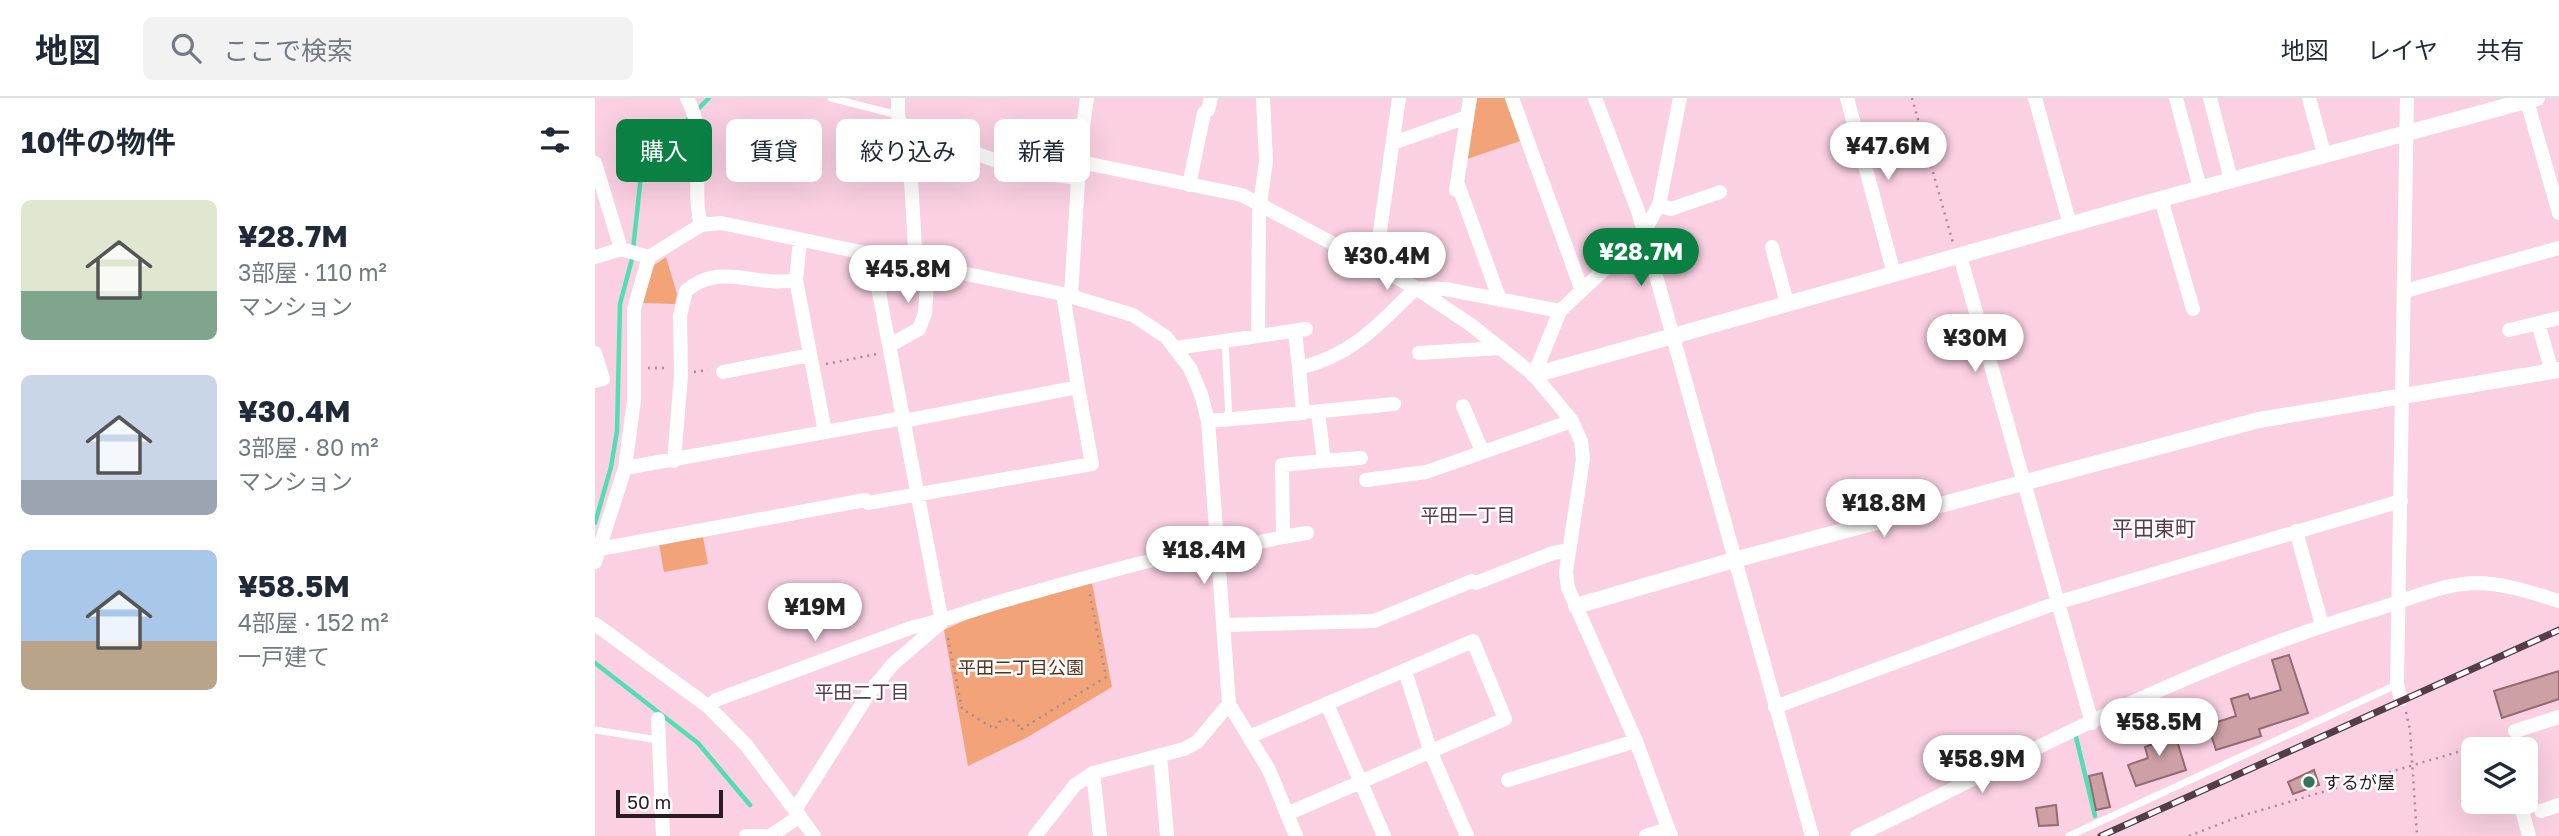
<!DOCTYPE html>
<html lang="ja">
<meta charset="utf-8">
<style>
:root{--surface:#fff;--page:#f2f2f3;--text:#1f2937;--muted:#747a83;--line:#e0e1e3;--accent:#0b8043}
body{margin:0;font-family:"Golos Text","Noto Sans JP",sans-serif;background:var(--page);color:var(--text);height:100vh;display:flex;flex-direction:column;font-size:26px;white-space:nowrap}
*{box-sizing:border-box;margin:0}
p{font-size:23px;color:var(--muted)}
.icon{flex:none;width:38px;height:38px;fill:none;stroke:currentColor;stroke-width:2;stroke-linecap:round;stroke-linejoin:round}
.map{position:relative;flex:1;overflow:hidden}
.drawer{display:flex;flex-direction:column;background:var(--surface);width:595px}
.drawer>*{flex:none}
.banner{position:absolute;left:21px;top:21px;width:665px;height:63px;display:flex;gap:14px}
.fabs{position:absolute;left:1866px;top:639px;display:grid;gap:14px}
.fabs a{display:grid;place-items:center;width:77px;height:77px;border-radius:10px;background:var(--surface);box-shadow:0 7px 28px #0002;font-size:35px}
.scale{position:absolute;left:21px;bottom:18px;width:107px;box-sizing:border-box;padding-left:7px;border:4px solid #2b1c23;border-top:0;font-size:19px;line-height:24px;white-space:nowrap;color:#2b1c23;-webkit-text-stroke:5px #fff;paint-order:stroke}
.price{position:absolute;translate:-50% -60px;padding:0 16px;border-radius:24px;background:#fff;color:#222;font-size:23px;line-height:46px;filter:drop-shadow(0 2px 4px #0008)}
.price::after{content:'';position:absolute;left:50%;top:42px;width:21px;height:16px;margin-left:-10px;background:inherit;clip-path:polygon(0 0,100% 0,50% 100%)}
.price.current{background:var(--accent);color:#fff}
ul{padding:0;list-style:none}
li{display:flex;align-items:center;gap:21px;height:175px;padding:0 21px}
li span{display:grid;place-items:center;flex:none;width:196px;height:140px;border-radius:10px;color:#555}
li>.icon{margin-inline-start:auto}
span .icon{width:84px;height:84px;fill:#fffc;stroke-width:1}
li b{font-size:30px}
h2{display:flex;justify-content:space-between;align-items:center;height:84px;padding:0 21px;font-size:30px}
.chip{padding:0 24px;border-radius:10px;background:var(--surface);box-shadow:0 7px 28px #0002;font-size:24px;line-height:63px}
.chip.current{background:var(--accent);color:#fff}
header{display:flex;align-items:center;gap:42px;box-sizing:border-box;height:98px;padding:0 35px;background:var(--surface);border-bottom:2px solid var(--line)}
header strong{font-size:33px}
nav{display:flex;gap:38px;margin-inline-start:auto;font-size:24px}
.search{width:490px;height:63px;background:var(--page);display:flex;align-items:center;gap:18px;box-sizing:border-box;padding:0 24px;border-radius:10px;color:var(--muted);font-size:26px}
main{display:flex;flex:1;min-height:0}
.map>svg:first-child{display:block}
</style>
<header>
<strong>地図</strong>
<div class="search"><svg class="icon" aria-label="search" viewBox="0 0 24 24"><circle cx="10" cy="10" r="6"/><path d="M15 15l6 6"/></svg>ここで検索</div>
<nav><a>地図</a><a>レイヤ</a><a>共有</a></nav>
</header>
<main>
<section class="drawer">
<h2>10件の物件<svg class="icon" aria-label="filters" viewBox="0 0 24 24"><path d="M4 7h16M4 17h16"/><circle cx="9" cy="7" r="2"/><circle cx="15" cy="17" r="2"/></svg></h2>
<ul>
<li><span style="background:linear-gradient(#dfe7d0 65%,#7fa58c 0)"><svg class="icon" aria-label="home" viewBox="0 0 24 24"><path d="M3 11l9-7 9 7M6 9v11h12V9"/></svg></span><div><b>¥28.7M</b><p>3部屋 · 110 m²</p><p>マンション</p></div></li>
<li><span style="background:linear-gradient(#c9d6e8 75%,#9aa5b1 0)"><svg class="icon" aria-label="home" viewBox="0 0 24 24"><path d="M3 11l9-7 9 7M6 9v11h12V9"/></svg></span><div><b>¥30.4M</b><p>3部屋 · 80 m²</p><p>マンション</p></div></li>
<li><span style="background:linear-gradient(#a9c7e8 65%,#b9a48a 0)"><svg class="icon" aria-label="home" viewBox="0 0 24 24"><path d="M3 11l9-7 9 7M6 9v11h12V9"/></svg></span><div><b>¥58.5M</b><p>4部屋 · 152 m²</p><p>一戸建て</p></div></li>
</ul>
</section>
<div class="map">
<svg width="1964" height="738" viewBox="0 0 1964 738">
<rect width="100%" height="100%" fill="#fad0e2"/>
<path fill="#f2a377" d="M882 0H910L925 43 872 61Z
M71 159 82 196 80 206 47 205 58 168Z
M108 439 113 466 69 474 64 446Z
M497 485 517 589 431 640 373 668 349 532 388 514Z"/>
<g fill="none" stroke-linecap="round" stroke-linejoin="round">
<path stroke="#52deb4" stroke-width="4.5" d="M0 425 16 369 22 333 25 206 37 161 47 68 114 0
M0 565 103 645 155 707
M1481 639 1500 718"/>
</g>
<path fill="#cca0a5" stroke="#946b71" stroke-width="2" d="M1694 557 1713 615 1664 631 1666 638 1621 652 1613 627 1641 618 1636 601 1653 596 1655 601 1686 592 1677 562Z
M1964 573V601L1907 620 1899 593Z
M1558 617 1571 628 1577 627 1591 672 1541 688 1533 667 1553 660 1550 649 1565 643Z
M1719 672 1724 687 1698 696 1693 684Z
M1507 675 1515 709 1501 712 1494 678Z
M1461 707 1463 727 1444 728 1441 710Z"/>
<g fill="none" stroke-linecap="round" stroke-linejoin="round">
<path stroke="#aa8a98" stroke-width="2.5" stroke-dasharray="2 5" stroke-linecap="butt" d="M1317 0 1358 145
M231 266 282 256
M53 270H71
M99 274 113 272
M353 540 367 611 400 631 404 624C413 619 422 621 425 632L511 579 494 492
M1811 614 1815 632 1822 738
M1594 738 1643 719 1866 653"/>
<path stroke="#fff" stroke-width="7" d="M236 0 303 17
M630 243 634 321
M0 632 63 642
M1474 738 1801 587"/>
<path stroke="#fff" stroke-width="14" d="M92 0C114 39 95 85 106 127
M303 0V17L316 82 321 167
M917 0 986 190
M1000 0 1043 113 1217 738
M1252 0 1299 176
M1440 0 1475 127
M1581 0 1605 90
M1615 0 1636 82
M1714 0 1729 56
M1932 3 1964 115
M306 28 429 73 483 80
M798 45 872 19
M485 64 647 97 821 190 876 227 939 277 977 323 986 343 988 361 971 474 973 490 1041 643 1076 738
M0 65 26 151
M862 84 905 202
M594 87 609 15 613 12 616 0
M861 92 875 0
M1566 101 1598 211
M1064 107 1076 111 1125 94
M205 143 201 182 230 334
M1177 149 1192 205
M277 158 347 524
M1365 158 1497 625
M0 159 26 151 54 159
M780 168 804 0
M1810 193 1964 150
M468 196 483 289
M476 198 485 50 492 0
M1943 225 1957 274
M1914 232 1964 220
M700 234 704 270
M663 238 664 114 671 63 668 0
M295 247 324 231 330 215 333 170
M581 250 711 231
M0 255 8 281 0 283
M824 255 906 250
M128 274 215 257
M939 277 965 213 1048 135 1064 107 1085 0
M868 308 887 353
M717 314 799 306
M613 323 708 315 704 270C758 257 783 227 821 190L850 191 965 213
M79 363 86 277 85 218 91 193C125 163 160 190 201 182
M729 363 766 360
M30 370 308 320
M771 382 831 374 977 323
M1701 433 1727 527
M688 439 712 435
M5 451 270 402 273 405 497 366 483 289 309 323
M624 453 688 439 687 367 729 363 723 314
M0 464 30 370 39 302V211L54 159 106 127 126 125 468 196 538 217 571 239 595 270 606 296 613 323 634 606 674 672 701 738
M0 526 114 609 152 648 219 738
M630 527 779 523 877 483 881 485 958 455 974 452
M810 573 836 655 872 738
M1806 601 1802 587 1812 0
M732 606 789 738
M114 609 121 602 318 529C350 523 380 511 411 502 482 482 552 462 624 447
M1180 609 1461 505 1806 403
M63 621 68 738
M1920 633 1964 619
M654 639 878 543 910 621 692 716
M565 657 572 738
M498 675 505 738
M913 682 1041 643
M200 712 274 595 298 566 346 525
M1946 713 1964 707
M1928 716 1934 738
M151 738H170
M175 738 205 718
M440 738 480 687 498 675 589 651 602 644 634 606
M1051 738 1073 731
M1262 738C1432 656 1598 565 1779 512 1813 502 1846 486 1881 485 1909 485 1938 495 1964 503"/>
<path stroke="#fff" stroke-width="16" d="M939 277 1566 101 1942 0
M981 508 1139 462 1664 322 1964 272"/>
<defs>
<path id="rail" d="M1506 738 1964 532"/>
</defs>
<use href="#rail" stroke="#523e47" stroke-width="7"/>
<use href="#rail" stroke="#fff" stroke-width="4.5" stroke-dasharray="13" stroke-linecap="butt"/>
</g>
<circle fill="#377460" stroke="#fff" stroke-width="2.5" cx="1714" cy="684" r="7"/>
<g text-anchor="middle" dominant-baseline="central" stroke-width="5" stroke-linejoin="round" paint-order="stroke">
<g font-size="18" fill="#57311a" stroke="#fff">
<text x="426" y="569">平田二丁目公園</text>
</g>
<g font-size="18" fill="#2b1c23" stroke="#fff" text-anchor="start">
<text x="1728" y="684">するが屋</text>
</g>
<g font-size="19" fill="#5a3949" stroke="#fff">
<text x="873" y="416">平田一丁目</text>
<text x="267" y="593">平田二丁目</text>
</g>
<g font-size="21" fill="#5a3949" stroke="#fff">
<text x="1559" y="430">平田東町</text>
</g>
</g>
</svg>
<div class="fabs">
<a><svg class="icon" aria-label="layers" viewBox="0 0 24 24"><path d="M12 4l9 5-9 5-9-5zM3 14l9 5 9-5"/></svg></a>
</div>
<div class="scale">50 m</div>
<b class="price" style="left:1293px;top:84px">¥47.6M</b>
<b class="price current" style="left:1046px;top:190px">¥28.7M</b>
<b class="price" style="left:792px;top:194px">¥30.4M</b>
<b class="price" style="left:313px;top:207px">¥45.8M</b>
<b class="price" style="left:1380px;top:276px">¥30M</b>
<b class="price" style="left:1289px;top:441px">¥18.8M</b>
<b class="price" style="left:609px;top:488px">¥18.4M</b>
<b class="price" style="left:220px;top:545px">¥19M</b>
<b class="price" style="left:1564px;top:660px">¥58.5M</b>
<b class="price" style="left:1387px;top:697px">¥58.9M</b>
<div class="banner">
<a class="chip current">購入</a>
<a class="chip">賃貸</a>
<a class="chip">絞り込み</a>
<a class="chip">新着</a>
</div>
</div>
</main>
